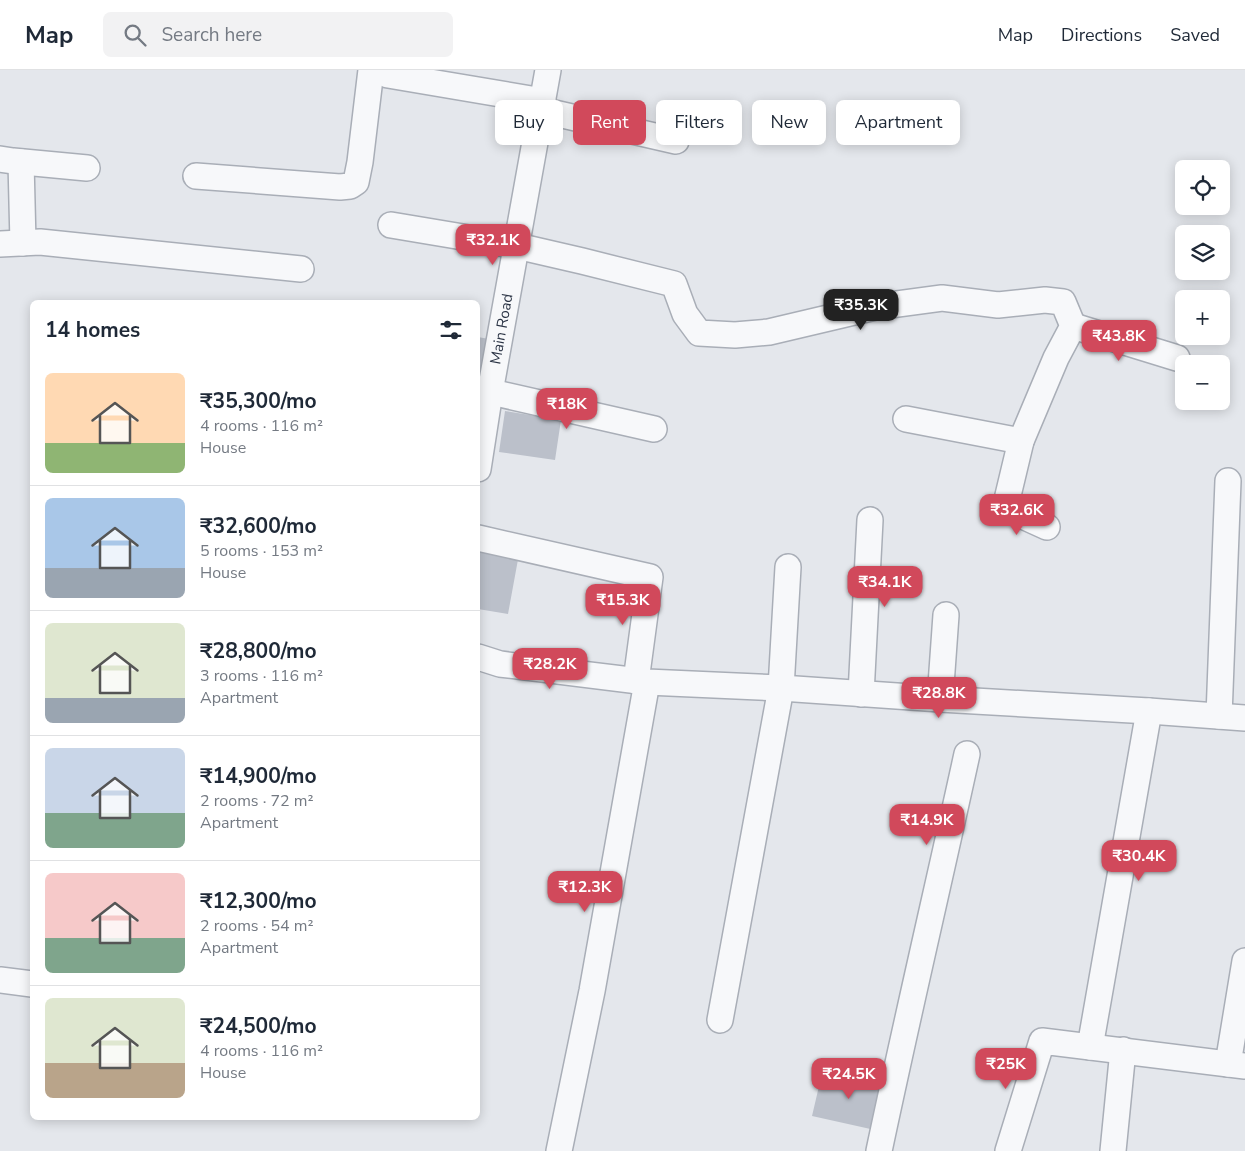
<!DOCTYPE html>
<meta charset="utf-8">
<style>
:root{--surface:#fff;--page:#f2f2f3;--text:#1f2937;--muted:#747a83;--line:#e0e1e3;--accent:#d1495b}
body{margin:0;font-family:"Nunito Sans",sans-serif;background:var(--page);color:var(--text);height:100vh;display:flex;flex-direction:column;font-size:19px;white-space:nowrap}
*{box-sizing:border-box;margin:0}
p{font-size:16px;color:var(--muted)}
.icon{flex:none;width:28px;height:28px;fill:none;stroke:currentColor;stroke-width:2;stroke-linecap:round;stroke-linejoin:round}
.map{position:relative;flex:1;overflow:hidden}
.side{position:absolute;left:30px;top:230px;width:450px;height:820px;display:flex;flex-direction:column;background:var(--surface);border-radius:8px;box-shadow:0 2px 12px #0003}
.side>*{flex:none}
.hud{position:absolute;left:495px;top:30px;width:475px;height:45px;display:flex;gap:10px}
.buttons{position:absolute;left:1175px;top:90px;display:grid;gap:10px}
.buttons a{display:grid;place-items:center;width:55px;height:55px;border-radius:8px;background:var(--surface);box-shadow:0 2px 12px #0003;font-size:25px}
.price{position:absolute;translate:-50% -42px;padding:0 11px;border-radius:10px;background:var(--accent);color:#fff;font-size:16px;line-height:32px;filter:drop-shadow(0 1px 2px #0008)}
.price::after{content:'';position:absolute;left:50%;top:30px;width:15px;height:11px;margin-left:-8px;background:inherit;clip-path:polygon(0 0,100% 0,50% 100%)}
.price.selected{background:#222;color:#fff}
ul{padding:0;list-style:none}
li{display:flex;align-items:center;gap:15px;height:125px;padding:0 15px}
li+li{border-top:1px solid var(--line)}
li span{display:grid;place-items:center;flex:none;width:140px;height:100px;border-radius:8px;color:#555}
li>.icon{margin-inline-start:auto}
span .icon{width:60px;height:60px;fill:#fffc;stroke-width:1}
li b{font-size:21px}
h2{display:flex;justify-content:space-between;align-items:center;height:60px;padding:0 15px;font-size:21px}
.pill{padding:0 18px;border-radius:8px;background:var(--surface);box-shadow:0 2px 12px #0003;font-size:18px;line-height:45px}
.pill.selected{background:var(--accent);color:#fff}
header{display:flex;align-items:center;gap:30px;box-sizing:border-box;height:70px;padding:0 25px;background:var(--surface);border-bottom:1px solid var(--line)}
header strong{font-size:24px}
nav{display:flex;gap:28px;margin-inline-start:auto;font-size:18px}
.search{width:350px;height:45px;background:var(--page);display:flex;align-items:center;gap:12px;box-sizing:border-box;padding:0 18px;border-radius:8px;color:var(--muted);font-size:19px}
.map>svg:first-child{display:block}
</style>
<header>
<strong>Map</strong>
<div class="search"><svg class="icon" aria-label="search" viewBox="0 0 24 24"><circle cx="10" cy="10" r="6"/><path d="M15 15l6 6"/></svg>Search here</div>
<nav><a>Map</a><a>Directions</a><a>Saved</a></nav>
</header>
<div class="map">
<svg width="1245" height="1081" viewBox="0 0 1245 1081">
<rect width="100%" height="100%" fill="#e4e7ec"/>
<path fill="#bbc0ca" d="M478 267 489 269 483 308 478 307Z
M505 341 561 350 555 390 499 382Z
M478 477 519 484 508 544 478 539Z
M823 999 886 1014 875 1060 812 1046Z"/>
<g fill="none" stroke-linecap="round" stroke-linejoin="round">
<defs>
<g id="minor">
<path d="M388 5 543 31"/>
<path d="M541 40 676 71"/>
<path d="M0 89 13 91 87 98"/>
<path d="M21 92 23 173"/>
<path d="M196 106 340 117 350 116 356 112 360 92 371 0"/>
<path d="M391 155 517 176 582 191 674 214 685 244 699 263 735 265 769 262 875 237 942 228 998 235 1045 230 1063 232 1073 256 1056 288 1021 371 1005 438 1047 457"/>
<path d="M0 174 40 172 301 199"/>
<path d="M1073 256 1177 288"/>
<path d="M478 319 654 359"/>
<path d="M906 349 1021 371"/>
<path id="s1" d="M478 399 490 322 548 0"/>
<path d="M478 468 650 507 636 611"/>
<path d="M478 587 500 594 647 612 781 618 940 629 1149 641 1245 648"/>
<path d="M861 624 870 450"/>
<path d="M940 629 946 545"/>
<path d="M1219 646 1228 411"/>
<path d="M0 910 32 914"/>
<path d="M720 950 781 618 788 497"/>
<path d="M1090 977 1149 641"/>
<path d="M1228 994 1245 891"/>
<path d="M559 1081 592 921 647 612"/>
<path d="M879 1081C907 948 938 817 967 684"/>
<path d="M1008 1081 1042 971 1245 996"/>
<path d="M1113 1081 1123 980"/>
</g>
</defs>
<use href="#minor" stroke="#a9aeb7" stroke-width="28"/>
<use href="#minor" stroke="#f7f8fa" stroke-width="25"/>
</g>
<g text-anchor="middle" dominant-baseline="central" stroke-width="4.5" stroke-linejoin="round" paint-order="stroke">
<g font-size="15" fill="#2b3445" stroke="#f4f6f9">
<text stroke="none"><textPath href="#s1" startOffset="142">Main Road</textPath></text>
</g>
</g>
</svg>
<div class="buttons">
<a><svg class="icon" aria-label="locate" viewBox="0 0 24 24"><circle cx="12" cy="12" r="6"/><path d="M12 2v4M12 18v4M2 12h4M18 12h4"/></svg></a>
<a><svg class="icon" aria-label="layers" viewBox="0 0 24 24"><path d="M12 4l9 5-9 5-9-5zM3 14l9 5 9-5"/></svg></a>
<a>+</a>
<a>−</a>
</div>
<b class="price" style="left:493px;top:196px">₹32.1K</b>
<b class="price selected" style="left:861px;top:261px">₹35.3K</b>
<b class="price" style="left:1119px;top:292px">₹43.8K</b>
<b class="price" style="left:567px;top:360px">₹18K</b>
<b class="price" style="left:1017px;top:466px">₹32.6K</b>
<b class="price" style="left:885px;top:538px">₹34.1K</b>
<b class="price" style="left:623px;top:556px">₹15.3K</b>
<b class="price" style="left:550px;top:620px">₹28.2K</b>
<b class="price" style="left:939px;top:649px">₹28.8K</b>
<b class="price" style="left:927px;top:776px">₹14.9K</b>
<b class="price" style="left:1139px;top:812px">₹30.4K</b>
<b class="price" style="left:585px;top:843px">₹12.3K</b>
<b class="price" style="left:1006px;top:1020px">₹25K</b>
<b class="price" style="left:849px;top:1030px">₹24.5K</b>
<div class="hud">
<a class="pill">Buy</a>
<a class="pill selected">Rent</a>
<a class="pill">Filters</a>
<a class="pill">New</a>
<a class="pill">Apartment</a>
</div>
<section class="side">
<h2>14 homes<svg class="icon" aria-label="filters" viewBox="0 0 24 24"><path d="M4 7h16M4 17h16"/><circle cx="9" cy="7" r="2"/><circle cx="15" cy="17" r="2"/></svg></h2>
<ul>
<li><span style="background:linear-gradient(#ffd9b3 70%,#8fb573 0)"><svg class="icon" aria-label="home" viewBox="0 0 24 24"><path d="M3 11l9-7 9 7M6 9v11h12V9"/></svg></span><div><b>₹35,300/mo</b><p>4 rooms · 116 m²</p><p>House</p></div></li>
<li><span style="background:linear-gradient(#a9c7e8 70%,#9aa5b1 0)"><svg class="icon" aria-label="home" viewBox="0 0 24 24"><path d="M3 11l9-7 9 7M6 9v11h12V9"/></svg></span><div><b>₹32,600/mo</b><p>5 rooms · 153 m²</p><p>House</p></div></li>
<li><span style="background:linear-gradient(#dfe7d0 75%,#9aa5b1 0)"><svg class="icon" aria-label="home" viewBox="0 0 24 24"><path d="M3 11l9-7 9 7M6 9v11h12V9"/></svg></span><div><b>₹28,800/mo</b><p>3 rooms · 116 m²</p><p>Apartment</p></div></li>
<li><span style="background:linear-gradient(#c9d6e8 65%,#7fa58c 0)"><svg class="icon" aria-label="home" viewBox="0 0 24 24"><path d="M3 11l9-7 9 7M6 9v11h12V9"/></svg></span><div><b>₹14,900/mo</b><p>2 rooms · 72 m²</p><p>Apartment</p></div></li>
<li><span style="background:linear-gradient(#f6c9c9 65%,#7fa58c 0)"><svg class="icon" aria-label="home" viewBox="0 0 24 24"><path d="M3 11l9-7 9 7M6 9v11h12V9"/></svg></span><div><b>₹12,300/mo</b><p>2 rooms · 54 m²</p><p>Apartment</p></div></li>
<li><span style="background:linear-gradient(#dfe7d0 65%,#b9a48a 0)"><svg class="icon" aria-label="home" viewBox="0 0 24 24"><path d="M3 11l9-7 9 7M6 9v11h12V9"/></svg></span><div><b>₹24,500/mo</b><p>4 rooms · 116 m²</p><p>House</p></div></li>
</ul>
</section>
</div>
